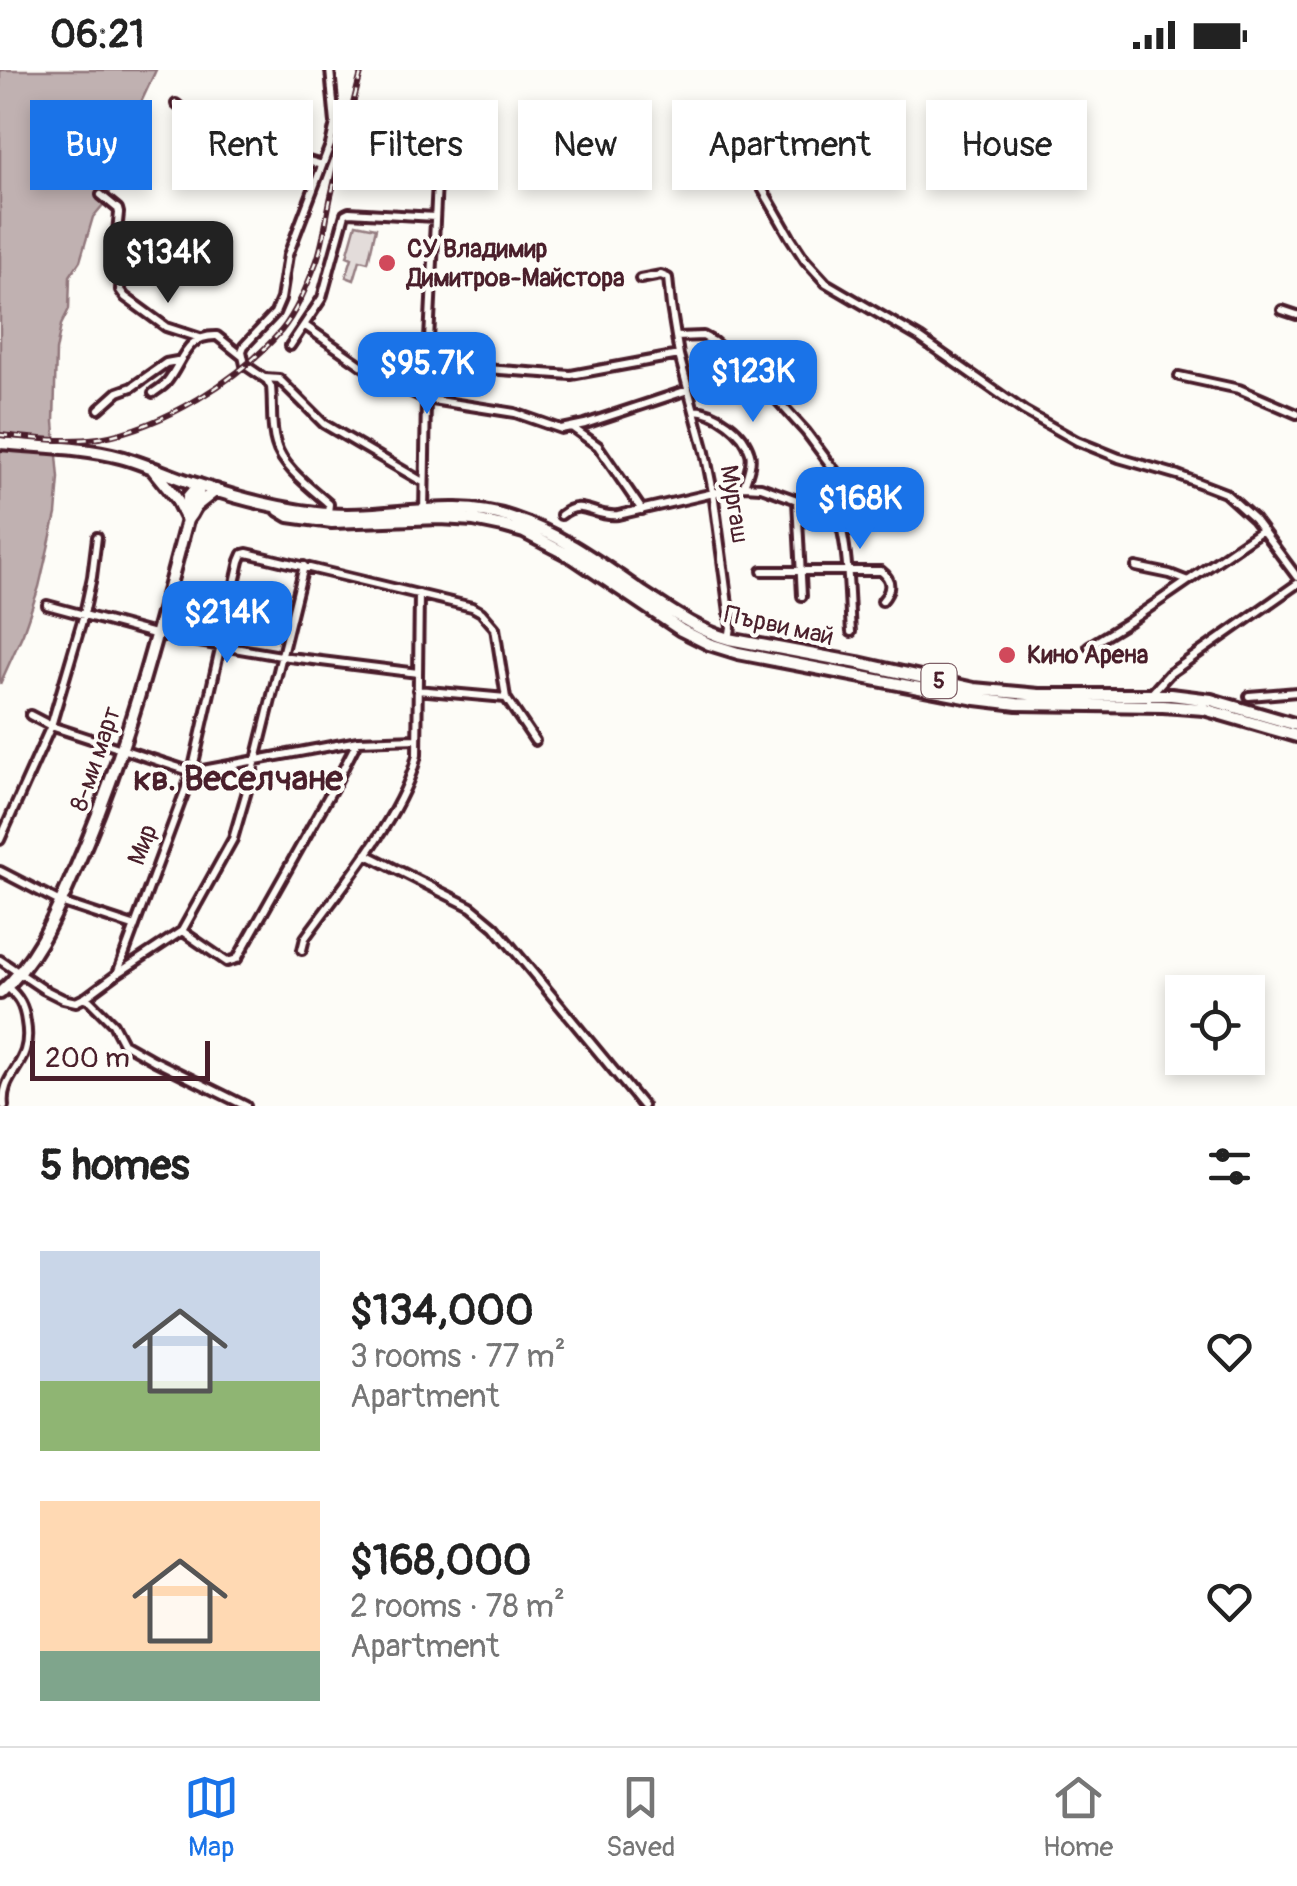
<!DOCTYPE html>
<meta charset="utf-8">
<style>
:root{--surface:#fff;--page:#f2f2f2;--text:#222;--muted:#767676;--line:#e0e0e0;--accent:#1a73e8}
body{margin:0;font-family:Pangolin,sans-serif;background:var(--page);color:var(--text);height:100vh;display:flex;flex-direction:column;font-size:38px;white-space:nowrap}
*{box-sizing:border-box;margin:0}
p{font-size:32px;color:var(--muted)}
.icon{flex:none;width:55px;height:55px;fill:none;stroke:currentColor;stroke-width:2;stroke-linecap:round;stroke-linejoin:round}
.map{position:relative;height:1036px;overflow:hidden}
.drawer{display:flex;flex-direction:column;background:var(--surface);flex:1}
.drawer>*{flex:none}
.banner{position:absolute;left:30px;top:30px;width:1238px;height:90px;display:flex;gap:20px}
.fabs{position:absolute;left:1165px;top:905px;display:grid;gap:20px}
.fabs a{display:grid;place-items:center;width:100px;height:100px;border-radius:0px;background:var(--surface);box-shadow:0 5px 15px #0003;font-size:50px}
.scale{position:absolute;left:30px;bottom:25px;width:180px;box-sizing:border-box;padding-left:10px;border:5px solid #4a1f2b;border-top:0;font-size:28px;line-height:35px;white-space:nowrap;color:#4a1f2b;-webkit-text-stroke:8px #fdfcf7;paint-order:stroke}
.price{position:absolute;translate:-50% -85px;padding:0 22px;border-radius:20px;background:var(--accent);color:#fff;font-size:32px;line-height:65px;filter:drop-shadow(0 2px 5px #0008)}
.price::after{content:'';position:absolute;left:50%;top:60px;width:30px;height:22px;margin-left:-15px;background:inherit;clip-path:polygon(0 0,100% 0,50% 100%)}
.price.on{background:#222;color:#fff}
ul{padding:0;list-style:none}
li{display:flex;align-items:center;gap:30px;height:250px;padding:0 40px}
li span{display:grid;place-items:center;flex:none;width:280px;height:200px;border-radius:0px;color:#555}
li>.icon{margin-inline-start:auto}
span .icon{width:120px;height:120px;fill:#fffc;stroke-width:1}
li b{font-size:42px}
h2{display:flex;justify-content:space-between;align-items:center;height:120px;padding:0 40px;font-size:42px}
.tag{padding:0 35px;border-radius:0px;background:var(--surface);box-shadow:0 5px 15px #0003;font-size:35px;line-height:90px}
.tag.on{background:var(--accent);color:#fff}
.status{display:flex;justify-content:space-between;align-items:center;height:70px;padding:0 50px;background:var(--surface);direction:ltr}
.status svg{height:28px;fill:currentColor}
.tabs{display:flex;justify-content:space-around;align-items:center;height:140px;border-top:2px solid var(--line);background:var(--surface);font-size:28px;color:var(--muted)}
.tabs a{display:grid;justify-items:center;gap:5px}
.tabs .on{color:var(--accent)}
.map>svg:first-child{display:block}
</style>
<div class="status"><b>06:21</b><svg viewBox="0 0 49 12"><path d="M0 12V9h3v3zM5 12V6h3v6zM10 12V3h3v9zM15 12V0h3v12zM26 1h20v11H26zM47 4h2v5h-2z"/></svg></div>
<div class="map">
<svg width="1297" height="1036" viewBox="0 0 1297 1036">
<rect width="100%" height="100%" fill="#fdfcf7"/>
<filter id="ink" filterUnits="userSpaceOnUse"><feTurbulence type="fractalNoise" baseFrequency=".01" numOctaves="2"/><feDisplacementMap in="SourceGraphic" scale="20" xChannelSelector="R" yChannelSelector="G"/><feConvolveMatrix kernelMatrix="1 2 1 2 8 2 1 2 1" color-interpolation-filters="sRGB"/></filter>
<g filter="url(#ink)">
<path fill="#e3dcda" stroke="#967e82" stroke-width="2.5" d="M356 154 376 158 368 192 360 190 354 210 346 207 352 188 347 186Z"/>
<path fill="#c0b1b1" stroke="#91777b" stroke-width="2.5" d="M0 0H156L124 69 108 129 93 147 80 191 70 206 69 239 61 255 56 281 54 352 59 408 56 444 39 517 23 563 0 614Z"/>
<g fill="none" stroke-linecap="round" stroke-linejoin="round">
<defs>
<path id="minor" d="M176 34 196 51 225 53 248 61 270 80 322 95
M724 52 790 167 805 190 826 213 920 268 1024 341 1077 371 1119 388 1178 405 1225 423 1254 449 1297 507
M101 125 118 139 119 143 117 162 121 198 120 220 125 227 166 257 200 268
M640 209 661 205 668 208 671 236 679 285 705 382 713 422 731 557 729 570
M1282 240 1297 245
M304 255 374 304 426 329 515 343 561 359 585 354 688 320
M676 267 703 266 714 272 760 311 806 362 850 421V461
M290 276 322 228 345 144 349 142 435 147
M429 295 571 305 679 285
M1179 306 1239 319 1297 344
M265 308 279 309 324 354 423 412
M153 323C157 320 162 317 166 313 183 293 184 265 217 266L242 286
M99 339 118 322 132 317 166 293 177 291
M694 340C716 341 744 361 750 383 753 393 747 406 744 416
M573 358 598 376 642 440
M797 430 808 424 822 421C851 443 848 527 851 562
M797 430 802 526
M424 442 426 329 438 92
M328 443 329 434C311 418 282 397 276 374 270 355 273 335 271 317L267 310 245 295 242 281 244 276 275 243 281 229 288 185 330 75 335 53 330 0
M561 445C583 427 592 448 618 445L744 416 761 417 797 430
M1136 497 1170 504 1188 511
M762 501H881C893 510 891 521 882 531
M47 535 158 565 281 586 418 603
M1089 576 1130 551 1262 460
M417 620 506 628 535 671
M1151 624 1169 604 1297 514
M1249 626 1297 622
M30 645 51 656 192 702 358 671 417 669
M0 770 51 656 84 544 92 507 97 467
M366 784 471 837 495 857 643 1036
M0 801 60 832 133 856
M182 861 227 892 237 889 336 713 357 672
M302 880 305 868C340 819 404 744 417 685L419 524
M0 890 43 919 63 929 76 932 86 927 117 904 182 861 233 769 256 690 304 496
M117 904 192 702 240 491 243 484 247 483 472 537 481 542 495 558 506 628
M86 927 113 954 123 973 153 990 246 1036
M4 1036C0 1001 34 997 26 952 24 936 19 927 7 917"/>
<path id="secondary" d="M187 449 188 427 198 415
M0 923C38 889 55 845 75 800 125 687 156 569 187 450 196 439 200 428 198 415"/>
<path id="primary" d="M0 373C40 377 82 377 120 387 147 394 172 407 199 415 237 428 276 438 316 443 381 452 449 426 512 448 561 464 601 494 643 523 671 541 697 560 729 569L858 593 974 619 1039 625H1171L1211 630 1297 655
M151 397 176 428 187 450
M196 436 216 420
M279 440 289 446 332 452 440 448 474 450 503 456 524 462 574 488 681 560 709 574 738 583 976 629 1017 634 1163 636 1204 639 1297 666"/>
</defs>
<use href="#minor" stroke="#4a1f2b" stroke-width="14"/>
<use href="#secondary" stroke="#4a1f2b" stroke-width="18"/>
<use href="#primary" stroke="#4a1f2b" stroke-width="18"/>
<use href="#minor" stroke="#fdfcf7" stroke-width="6"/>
<use href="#secondary" stroke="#fdfcf7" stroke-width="10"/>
<use href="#primary" stroke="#fdfcf7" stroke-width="10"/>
<defs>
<path id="rail" d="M0 365C33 368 66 373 99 368 163 357 239 310 281 261 296 243 307 216 316 193 324 172 326 148 331 126 341 84 350 42 362 0"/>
</defs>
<use href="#rail" stroke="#4a1f2b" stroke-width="6"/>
<use href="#rail" stroke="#fdfcf7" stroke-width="2.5" stroke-dasharray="8" stroke-linecap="butt"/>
</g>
</g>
<g fill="#d1495b" stroke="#fdfcf7" stroke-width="4">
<circle cx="387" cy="193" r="10"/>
<circle cx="1007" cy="585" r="10"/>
</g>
<g text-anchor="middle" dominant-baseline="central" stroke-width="8" stroke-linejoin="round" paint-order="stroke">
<rect fill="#fdfcf7" stroke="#806168" stroke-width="2.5" x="921.5" y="594" width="35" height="34" rx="8"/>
<g font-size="22" font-weight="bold" fill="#4a1f2b">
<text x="939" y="611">5</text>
</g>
<g font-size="25" font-weight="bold" fill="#4a1f2b" stroke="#fdfcf7" text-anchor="start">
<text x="407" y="179">СУ Владимир<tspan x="407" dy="29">Димитров-Майстора</tspan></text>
<text x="1027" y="585">Кино Арена</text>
</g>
<g font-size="25" fill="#4a1f2b" stroke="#fdfcf7">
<text transform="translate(734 434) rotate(81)">Мургаш</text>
<text transform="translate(779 556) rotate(12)">Първи май</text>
<text transform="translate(96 689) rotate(-71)">8-ми март</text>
<text transform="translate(143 775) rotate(-69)">Мир</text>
</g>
<g font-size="35" font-weight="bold" fill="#4a1f2b" stroke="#fdfcf7">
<text x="238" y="709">кв. Веселчане</text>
</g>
</g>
</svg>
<div class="fabs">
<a><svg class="icon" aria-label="locate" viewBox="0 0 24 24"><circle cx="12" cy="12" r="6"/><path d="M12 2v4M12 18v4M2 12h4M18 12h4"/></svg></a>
</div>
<div class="scale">200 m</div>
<b class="price on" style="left:168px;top:236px">$134K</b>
<b class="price" style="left:427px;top:347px">$95.7K</b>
<b class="price" style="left:753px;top:355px">$123K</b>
<b class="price" style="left:860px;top:482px">$168K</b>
<b class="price" style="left:227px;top:596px">$214K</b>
<div class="banner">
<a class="tag on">Buy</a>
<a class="tag">Rent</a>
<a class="tag">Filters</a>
<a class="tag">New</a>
<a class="tag">Apartment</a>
<a class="tag">House</a>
</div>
</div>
<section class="drawer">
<h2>5 homes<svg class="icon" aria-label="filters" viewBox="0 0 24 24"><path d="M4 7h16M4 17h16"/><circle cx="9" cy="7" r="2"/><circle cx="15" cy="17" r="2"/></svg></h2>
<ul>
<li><span style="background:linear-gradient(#c9d6e8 65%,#8fb573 0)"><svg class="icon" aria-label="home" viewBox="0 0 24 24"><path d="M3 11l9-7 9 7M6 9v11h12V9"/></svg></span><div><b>$134,000</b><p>3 rooms · 77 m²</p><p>Apartment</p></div><svg class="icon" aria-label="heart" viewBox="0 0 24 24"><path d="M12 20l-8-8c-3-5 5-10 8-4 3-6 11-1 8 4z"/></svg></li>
<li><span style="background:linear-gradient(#ffd9b3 75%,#7fa58c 0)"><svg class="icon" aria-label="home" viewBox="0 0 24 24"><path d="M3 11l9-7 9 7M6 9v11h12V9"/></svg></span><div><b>$168,000</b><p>2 rooms · 78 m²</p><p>Apartment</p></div><svg class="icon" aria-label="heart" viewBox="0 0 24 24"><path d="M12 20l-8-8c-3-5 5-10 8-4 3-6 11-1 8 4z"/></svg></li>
</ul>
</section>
<nav class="tabs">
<a class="on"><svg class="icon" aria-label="map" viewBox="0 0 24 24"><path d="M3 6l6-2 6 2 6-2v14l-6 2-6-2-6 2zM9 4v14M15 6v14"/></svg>Map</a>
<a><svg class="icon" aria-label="saved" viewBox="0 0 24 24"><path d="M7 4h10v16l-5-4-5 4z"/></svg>Saved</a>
<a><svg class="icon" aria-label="home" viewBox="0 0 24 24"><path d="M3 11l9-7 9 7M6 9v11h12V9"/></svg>Home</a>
</nav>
